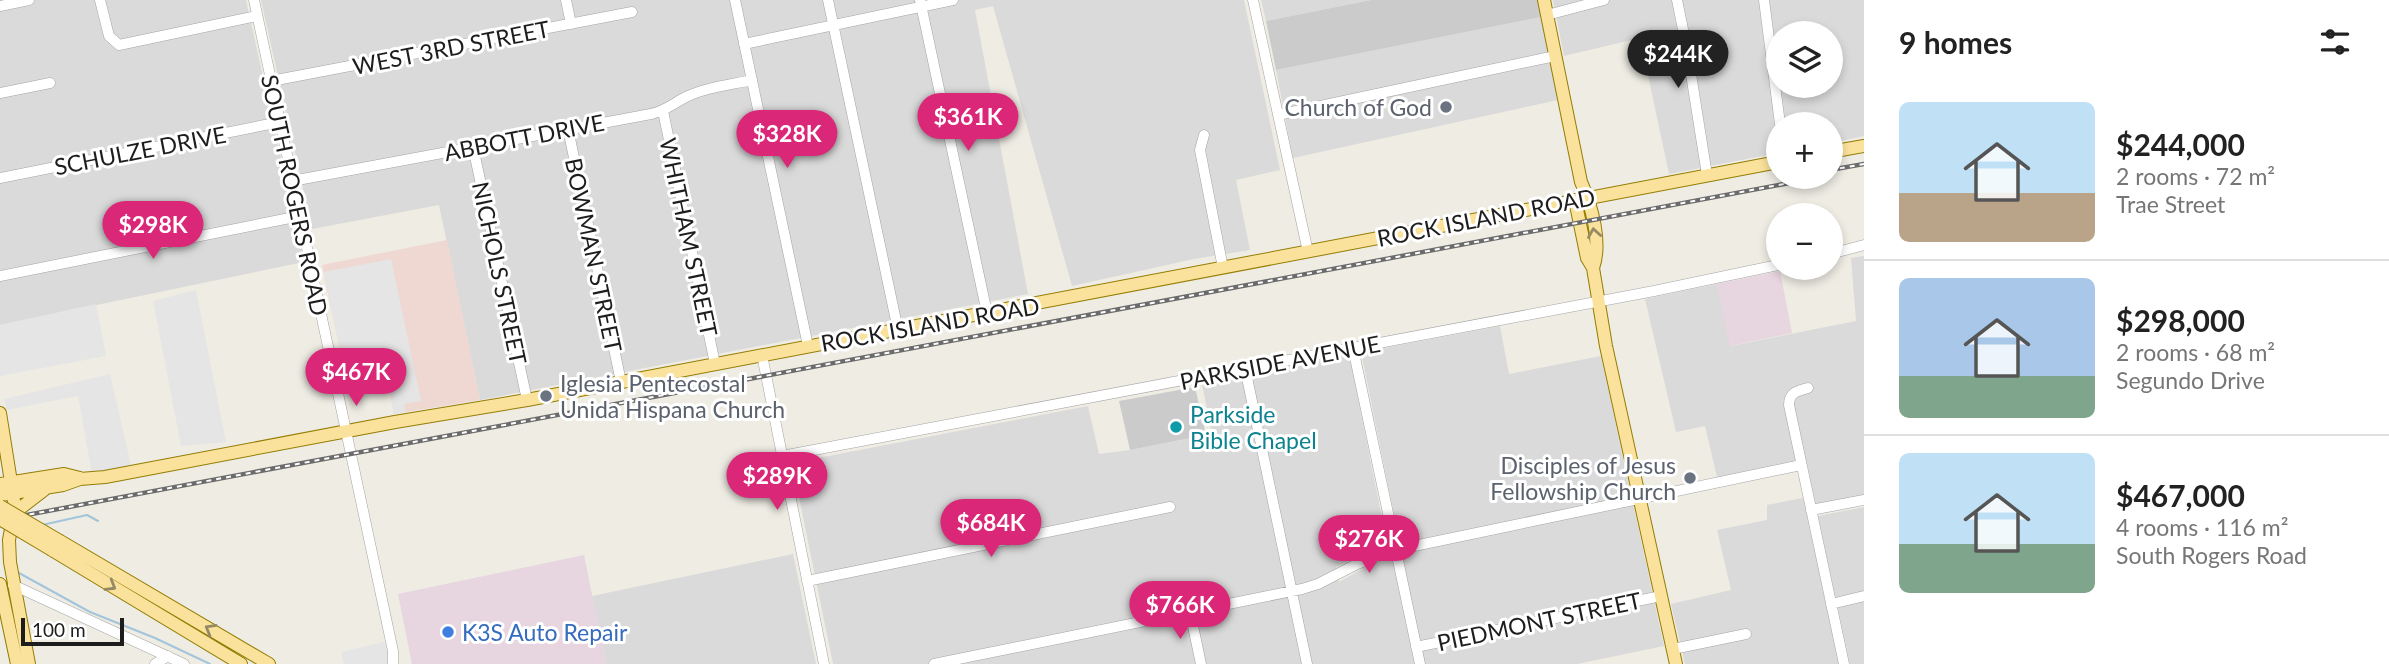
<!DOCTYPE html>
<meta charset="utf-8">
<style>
:root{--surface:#fff;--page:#f2f2f2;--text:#222;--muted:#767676;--line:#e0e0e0;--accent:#db2777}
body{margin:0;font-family:Lato,sans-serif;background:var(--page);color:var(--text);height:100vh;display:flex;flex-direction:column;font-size:26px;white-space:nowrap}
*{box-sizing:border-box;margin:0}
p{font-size:23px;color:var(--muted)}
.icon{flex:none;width:38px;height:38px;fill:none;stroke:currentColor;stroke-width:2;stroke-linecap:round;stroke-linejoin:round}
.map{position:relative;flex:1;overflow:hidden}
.sheet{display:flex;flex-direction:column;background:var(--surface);width:525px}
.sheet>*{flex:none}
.tools{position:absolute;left:1766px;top:21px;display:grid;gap:14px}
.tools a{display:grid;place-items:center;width:77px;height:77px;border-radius:50%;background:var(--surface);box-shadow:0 4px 10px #0003;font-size:35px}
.scale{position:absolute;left:21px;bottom:18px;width:103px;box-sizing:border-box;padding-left:7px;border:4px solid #1d1d1d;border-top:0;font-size:19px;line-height:24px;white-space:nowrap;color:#1d1d1d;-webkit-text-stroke:5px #fff;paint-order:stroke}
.price{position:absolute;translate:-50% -60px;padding:0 16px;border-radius:24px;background:var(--accent);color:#fff;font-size:23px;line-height:46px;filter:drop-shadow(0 2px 4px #0008)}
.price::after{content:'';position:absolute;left:50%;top:42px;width:21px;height:16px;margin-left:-10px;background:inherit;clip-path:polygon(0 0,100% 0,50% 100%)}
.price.on{background:#222;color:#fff}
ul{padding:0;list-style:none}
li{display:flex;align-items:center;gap:21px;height:175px;padding:0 35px}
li+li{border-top:2px solid var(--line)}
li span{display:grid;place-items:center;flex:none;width:196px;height:140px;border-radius:10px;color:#555}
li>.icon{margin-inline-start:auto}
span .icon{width:84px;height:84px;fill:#fffc;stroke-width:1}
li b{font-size:30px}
h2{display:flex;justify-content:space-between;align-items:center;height:84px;padding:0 35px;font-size:30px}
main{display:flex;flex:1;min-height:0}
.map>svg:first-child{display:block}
</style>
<main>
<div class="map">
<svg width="1864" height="664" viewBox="0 0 1864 664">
<rect width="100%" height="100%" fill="#eeece3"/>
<path fill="#dbdada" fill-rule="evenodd" d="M0 0H246L304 262 0 325Z
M261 0H1244L1280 170 1236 180 1250 250 1194 259 1072 286 993 6 975 10 1028 294 480 400 439 205 312 229Z
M1261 0H1371L1266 21Z
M1553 0H1864V136L1831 143 1830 124H1778V153L1669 174 1640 38 1564 56ZM1778 33H1830V86H1778Z
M1541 17 1558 100 1293 158 1276 70Z
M1864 256V495L1816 505 1806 459 1717 477 1705 426 1676 432 1645 299 1717 284 1731 346 1856 321 1851 258Z
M1500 326 1509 374 1601 356 1664 646 1577 664H833L792 463 1088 406 1099 454 1130 450 1212 434 1202 384 1343 356 1350 359 1388 548 1357 557 1336 567 1339 582 1364 568 1402 554 1362 357 1363 352Z
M1803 498 1839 664H1685L1671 604 1731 590 1717 530 1767 520V505Z
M1864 507V664H1850L1818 516Z
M793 554 816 664H606L592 596Z"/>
<path fill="#efd8d2" d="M447 240 480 400 394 414 389 388 350 397 322 265Z"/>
<path fill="#e7d5e0" d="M1780 271 1792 333 1730 346 1717 284Z
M584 555 606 664H412L398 594Z"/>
<path fill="#cbcbcb" d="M1371 0H1537L1541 17 1276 70 1266 21Z
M1195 387 1206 435 1130 450 1119 401Z"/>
<path fill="#e5e5e5" d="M391 259 421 401 404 404 405 412 394 414 390 388 383 389 381 377 347 384 324 272Z
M196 290 226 442 181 446 153 301Z
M96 304 106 356 0 376V325Z
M110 374 131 465 92 474 78 396 7 410 4 399Z
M384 642 391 664H344L341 652Z"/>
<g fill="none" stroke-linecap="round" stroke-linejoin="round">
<path stroke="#a3c5db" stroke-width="2" d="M42 525 87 515 98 521
M19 573 90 612 155 638 210 664"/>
<defs>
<path id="minor" d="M100 0 109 36 119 45 257 16
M254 0 393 651V664
M566 0 571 24
M735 0 808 346
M828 0 898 330
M920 0 987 313
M1253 0 1308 252
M1677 0 1687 49 1707 175
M1764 0 1780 124
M0 6 29 0
M1547 15 1604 0
M744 44 953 0
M271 81 632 12
M0 93 50 83
M663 111 715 364
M1278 115 1555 56
M568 129 621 382
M1204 135 1200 150 1223 268
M473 147 527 400
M0 178 280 122
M292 181 651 114C665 111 674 103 686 97 707 87 730 85 752 80
M1830 254 1864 245
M0 276 300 216
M1353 348 1420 664
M762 355 824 664
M1245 368 1307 664
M1808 388C1798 391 1789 392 1789 405L1844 664
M782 456 1654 291 1778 265
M1811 510 1864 500
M807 581 1170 507
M13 585 184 664
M1831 604 1864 596
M1190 612 1201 664
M1416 647 1661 596
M1673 649 1746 634
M155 664 168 656
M934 664 1302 589 1318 584 1357 564 1395 550 1801 465"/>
<path id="major" d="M1544 0 1581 182C1592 206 1602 243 1593 268
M1830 152 1864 146
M1575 200 1587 258 1593 268 1606 346 1676 664
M0 413 15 507 9 540 10 562 29 664
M0 484 64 474 80 478
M1 495 63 485 80 479 105 477 395 422 527 400 1778 162
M14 513 44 490
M60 541 269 664
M52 550 241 664
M0 584 17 664"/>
</defs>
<use href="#minor" stroke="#a4a4a4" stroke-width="11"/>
<use href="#major" stroke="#937d03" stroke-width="14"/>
<use href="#minor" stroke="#fff" stroke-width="10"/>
<use href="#major" stroke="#fae29c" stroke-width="12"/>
<defs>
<path id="rail" d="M1830 170 1864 164
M0 520 1821 177"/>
</defs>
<use href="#rail" stroke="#6b6b6b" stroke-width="4.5"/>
<use href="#rail" stroke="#fff" stroke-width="2" stroke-dasharray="5" stroke-linecap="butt"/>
<defs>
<path id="major-bridge" d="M0 506 60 541
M0 519 52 550"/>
</defs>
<use href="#major-bridge" stroke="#937d03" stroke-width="14" stroke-linecap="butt"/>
<use href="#major-bridge" stroke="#fae29c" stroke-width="12"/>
</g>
<defs><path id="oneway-chevron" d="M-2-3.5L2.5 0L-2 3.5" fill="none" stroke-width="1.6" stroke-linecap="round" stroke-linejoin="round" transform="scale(1.75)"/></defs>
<g stroke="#978963">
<use href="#oneway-chevron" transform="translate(1594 233) rotate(-99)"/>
<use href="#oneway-chevron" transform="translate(111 586) rotate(31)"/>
<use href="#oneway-chevron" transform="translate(210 629) rotate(-150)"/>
</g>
<g fill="#6b7280" stroke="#fff" stroke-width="2.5">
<circle cx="1446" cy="107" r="7"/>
<circle cx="546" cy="396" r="7"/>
<circle cx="1690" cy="478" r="7"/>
</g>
<circle fill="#0f9aa8" stroke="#fff" stroke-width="2.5" cx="1176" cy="427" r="7"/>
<circle fill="#3f7fe0" stroke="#fff" stroke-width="2.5" cx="448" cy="632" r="7"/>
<g text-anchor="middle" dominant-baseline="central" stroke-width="6" stroke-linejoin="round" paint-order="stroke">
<g font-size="23" fill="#1d1d1d" stroke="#fff">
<text transform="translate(451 47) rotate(-11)">WEST 3RD STREET</text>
<text transform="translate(524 137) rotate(-11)">ABBOTT DRIVE</text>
<text transform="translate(140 150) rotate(-11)">SCHULZE DRIVE</text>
<text transform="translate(295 195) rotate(78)">SOUTH ROGERS ROAD</text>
<text transform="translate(1486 217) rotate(-11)">ROCK ISLAND ROAD</text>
<text transform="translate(689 237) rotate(78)">WHITHAM STREET</text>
<text transform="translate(594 255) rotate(78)">BOWMAN STREET</text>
<text transform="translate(500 273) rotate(78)">NICHOLS STREET</text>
<text transform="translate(930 324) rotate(-10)">ROCK ISLAND ROAD</text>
<text transform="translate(1280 362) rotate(-11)">PARKSIDE AVENUE</text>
<text transform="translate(1539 621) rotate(-12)">PIEDMONT STREET</text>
</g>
<g font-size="23" fill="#5b616d" stroke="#fff" text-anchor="end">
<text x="1432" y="107">Church of God</text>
<text x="560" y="383" text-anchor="start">Iglesia Pentecostal<tspan x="560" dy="26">Unida Hispana Church</tspan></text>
<text x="1676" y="465">Disciples of Jesus<tspan x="1676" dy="26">Fellowship Church</tspan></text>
</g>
<g font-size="23" fill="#0d838f" stroke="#fff" text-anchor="start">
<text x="1190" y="414">Parkside<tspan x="1190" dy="26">Bible Chapel</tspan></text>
</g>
<g font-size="23" fill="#366cbe" stroke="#fff" text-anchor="start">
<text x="462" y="632">K3S Auto Repair</text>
</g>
</g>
</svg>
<div class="tools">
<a><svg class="icon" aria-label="layers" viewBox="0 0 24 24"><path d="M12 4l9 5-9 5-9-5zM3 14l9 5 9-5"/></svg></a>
<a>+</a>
<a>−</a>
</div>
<div class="scale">100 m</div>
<b class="price on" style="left:1678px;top:90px">$244K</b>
<b class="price" style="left:968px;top:153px">$361K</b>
<b class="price" style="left:787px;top:170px">$328K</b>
<b class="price" style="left:153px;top:261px">$298K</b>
<b class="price" style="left:356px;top:408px">$467K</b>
<b class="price" style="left:777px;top:512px">$289K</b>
<b class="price" style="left:991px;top:559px">$684K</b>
<b class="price" style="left:1369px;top:575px">$276K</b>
<b class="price" style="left:1180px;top:641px">$766K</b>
</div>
<section class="sheet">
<h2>9 homes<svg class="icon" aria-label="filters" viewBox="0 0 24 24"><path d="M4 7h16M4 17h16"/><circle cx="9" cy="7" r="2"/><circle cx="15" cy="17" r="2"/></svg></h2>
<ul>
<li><span style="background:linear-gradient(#bfe0f5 65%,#b9a48a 0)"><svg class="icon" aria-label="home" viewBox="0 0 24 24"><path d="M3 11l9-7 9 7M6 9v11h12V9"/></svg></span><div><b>$244,000</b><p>2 rooms · 72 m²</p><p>Trae Street</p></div></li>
<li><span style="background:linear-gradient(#a9c7e8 70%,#7fa58c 0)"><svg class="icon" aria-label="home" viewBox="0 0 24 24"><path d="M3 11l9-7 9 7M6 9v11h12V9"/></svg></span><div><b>$298,000</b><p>2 rooms · 68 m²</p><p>Segundo Drive</p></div></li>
<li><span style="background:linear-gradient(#bfe0f5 65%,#7fa58c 0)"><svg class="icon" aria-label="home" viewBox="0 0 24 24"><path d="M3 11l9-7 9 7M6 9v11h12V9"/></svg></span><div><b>$467,000</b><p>4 rooms · 116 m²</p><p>South Rogers Road</p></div></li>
</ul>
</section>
</main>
